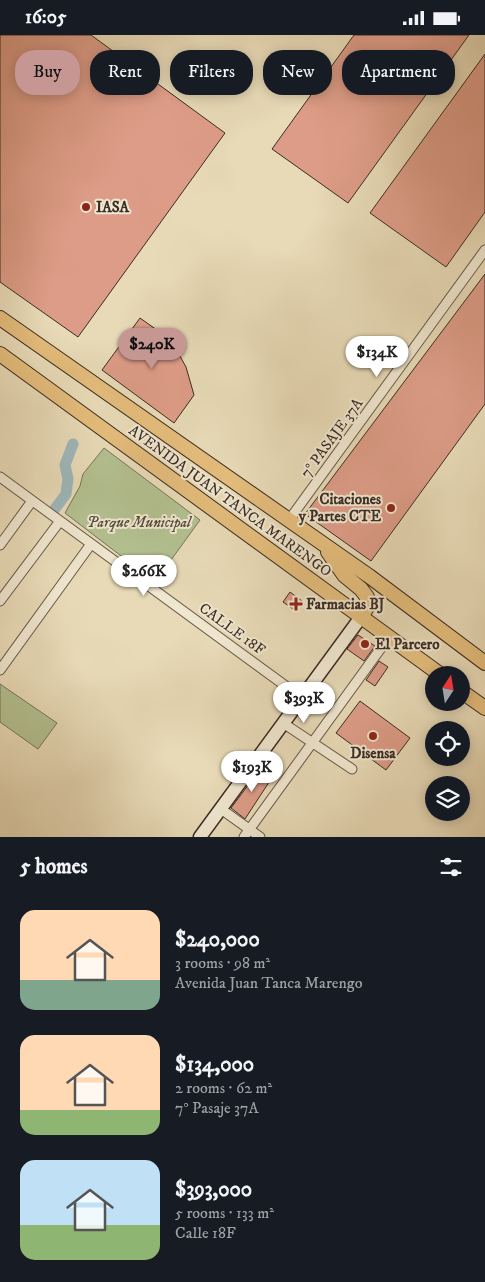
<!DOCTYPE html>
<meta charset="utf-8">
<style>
:root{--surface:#171b24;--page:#20242c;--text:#f1f3f6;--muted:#9ea1a6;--accent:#c59692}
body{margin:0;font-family:"IM FELL DW Pica",serif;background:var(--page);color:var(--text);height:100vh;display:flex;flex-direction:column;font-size:19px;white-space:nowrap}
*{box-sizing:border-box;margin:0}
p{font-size:16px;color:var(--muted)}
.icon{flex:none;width:28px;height:28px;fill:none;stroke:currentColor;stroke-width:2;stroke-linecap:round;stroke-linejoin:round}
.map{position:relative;height:802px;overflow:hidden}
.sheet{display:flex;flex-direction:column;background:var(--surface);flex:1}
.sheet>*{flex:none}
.top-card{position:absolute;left:15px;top:15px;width:455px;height:45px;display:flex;gap:10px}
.needle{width:32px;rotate:12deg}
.fabs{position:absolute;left:425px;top:631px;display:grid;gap:10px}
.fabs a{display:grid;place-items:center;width:45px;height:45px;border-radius:50%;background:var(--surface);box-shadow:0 2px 12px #0003;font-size:25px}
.price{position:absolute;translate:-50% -42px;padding:0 11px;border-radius:18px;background:#fff;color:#222;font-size:16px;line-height:32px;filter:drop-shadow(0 1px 2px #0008)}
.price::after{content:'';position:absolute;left:50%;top:30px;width:15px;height:11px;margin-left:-8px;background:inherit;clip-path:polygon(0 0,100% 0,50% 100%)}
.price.on{background:var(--accent);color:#111}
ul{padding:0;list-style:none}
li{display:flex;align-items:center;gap:15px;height:125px;padding:0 20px}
li span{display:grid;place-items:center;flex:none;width:140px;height:100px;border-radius:15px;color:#555}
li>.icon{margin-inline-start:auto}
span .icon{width:60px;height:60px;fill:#fffc;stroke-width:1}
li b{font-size:21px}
h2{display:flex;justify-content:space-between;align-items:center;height:60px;padding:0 20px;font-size:21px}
.chip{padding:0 18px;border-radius:20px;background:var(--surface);box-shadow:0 2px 12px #0003;font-size:18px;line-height:45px}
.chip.on{background:var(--accent);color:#111}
.status{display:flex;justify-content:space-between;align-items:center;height:35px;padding:0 25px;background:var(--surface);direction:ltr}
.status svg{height:14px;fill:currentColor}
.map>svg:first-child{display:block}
</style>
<div class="status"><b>16:05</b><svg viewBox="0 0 49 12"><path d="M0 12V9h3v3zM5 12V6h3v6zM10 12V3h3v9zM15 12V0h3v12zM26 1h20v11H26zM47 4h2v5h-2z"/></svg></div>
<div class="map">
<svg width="485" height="802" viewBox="0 0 485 802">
<rect width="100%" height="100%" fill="#e8dab7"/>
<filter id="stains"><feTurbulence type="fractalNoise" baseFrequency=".004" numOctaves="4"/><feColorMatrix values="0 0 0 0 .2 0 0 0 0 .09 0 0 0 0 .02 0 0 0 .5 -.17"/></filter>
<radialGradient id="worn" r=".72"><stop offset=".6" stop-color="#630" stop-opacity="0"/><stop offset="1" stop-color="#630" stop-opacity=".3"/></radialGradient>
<path fill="#b3c090" stroke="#76765a" d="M104 413 200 485 155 547 65 478 80 451 83 439Z
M0 649 57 688 38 714 0 687Z"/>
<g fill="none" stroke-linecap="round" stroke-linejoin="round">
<path stroke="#9db7ba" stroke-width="11" d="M54 475 66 459 68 444 65 430 73 409"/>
</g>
<path fill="#dd9c87" stroke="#3a2c24" d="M0 0H91L225 98 78 302 0 247Z
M354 0H469L348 168 272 114Z
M485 19V177L446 232 370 178Z
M485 239V369L371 526 305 479Z
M140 283 171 305 186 332 194 360 174 388 102 335Z
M290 557 302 566 296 576 283 567Z
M358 600 375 611 364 626 347 614Z
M379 626 388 632 375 651 366 645Z
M360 666 410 703 386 735 336 698Z
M261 733 273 741 245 784 231 773Z"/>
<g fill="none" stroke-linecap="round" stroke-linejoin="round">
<defs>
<path id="street" d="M0 442 302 663
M289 485 485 215
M0 510 32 466
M0 566 60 486
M0 635 91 509
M283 688 352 734
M221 774 260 802
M244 802 389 602"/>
<path id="secondary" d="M200 802 361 582"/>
<path id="primary" d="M0 283 369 541 485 628
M0 319 441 640
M328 517 344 540 361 554 367 562 366 574 361 582
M461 656 485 673"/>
</defs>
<use href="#street" stroke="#665849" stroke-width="11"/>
<use href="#secondary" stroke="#3a2c24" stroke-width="15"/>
<use href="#primary" stroke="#3a2c24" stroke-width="16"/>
<use href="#street" stroke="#f0e7d0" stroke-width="9"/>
<use href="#secondary" stroke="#f0e7d0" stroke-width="12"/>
<use href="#primary" stroke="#e4bd7c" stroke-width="14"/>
</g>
<g fill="#8f2418" stroke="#f0e7d0" stroke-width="2">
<circle cx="86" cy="172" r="5"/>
<circle cx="391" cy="473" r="5"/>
<path d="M293.5 561.5h5v5h5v5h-5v5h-5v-5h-5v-5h5z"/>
<circle cx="365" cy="609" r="5"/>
<circle cx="373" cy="701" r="5"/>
</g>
<g text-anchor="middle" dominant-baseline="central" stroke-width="4" stroke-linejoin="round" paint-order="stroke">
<g font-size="15" font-weight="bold" fill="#3a2c24" stroke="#f0e7d0" text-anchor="start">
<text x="96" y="172">IASA</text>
<text x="381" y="464" text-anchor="end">Citaciones<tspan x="381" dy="17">y Partes CTE</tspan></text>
<text x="306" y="569">Farmacias BJ</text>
<text x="375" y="609">El Parcero</text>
<text x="373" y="718" text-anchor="middle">Disensa</text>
</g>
<g font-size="15" fill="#3a2c24" stroke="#f0e7d0">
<text transform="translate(332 403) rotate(-54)">7° PASAJE 37A</text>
<text transform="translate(230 466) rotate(36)">AVENIDA JUAN TANCA MARENGO</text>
<text transform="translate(232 594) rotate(36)">CALLE 18F</text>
</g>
<g font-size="15" font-style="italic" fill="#524a3a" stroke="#f0e7d0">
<text x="139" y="487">Parque Municipal</text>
</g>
</g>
<rect width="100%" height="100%" filter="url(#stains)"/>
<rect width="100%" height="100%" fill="url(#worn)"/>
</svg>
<div class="fabs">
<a><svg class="needle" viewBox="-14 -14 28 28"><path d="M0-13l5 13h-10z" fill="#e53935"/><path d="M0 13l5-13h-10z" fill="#9ea1a6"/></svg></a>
<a><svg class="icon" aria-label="locate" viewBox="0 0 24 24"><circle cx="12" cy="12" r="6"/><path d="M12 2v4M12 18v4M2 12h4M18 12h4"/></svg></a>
<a><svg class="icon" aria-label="layers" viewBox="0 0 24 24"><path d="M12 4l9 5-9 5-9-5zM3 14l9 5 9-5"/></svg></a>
</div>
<b class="price on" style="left:152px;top:335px">$240K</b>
<b class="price" style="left:377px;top:343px">$134K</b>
<b class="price" style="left:144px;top:562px">$266K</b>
<b class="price" style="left:304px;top:689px">$393K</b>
<b class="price" style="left:252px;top:758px">$193K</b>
<div class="top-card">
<a class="chip on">Buy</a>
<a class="chip">Rent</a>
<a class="chip">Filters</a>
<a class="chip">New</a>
<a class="chip">Apartment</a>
</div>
</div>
<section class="sheet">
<h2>5 homes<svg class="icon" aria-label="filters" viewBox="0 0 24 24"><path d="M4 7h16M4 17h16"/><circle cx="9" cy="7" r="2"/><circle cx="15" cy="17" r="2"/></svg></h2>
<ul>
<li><span style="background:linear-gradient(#ffd9b3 70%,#7fa58c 0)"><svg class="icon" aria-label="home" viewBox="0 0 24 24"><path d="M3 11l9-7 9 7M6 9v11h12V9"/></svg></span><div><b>$240,000</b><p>3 rooms · 98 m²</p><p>Avenida Juan Tanca Marengo</p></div></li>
<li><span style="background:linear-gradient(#ffd9b3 75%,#8fb573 0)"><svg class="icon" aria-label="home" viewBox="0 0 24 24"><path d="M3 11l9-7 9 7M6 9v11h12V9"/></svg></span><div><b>$134,000</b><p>2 rooms · 62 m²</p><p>7° Pasaje 37A</p></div></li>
<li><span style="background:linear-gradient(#bfe0f5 65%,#8fb573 0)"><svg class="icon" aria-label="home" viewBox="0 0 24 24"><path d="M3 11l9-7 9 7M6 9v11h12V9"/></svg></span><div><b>$393,000</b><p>5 rooms · 133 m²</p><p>Calle 18F</p></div></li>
</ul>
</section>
